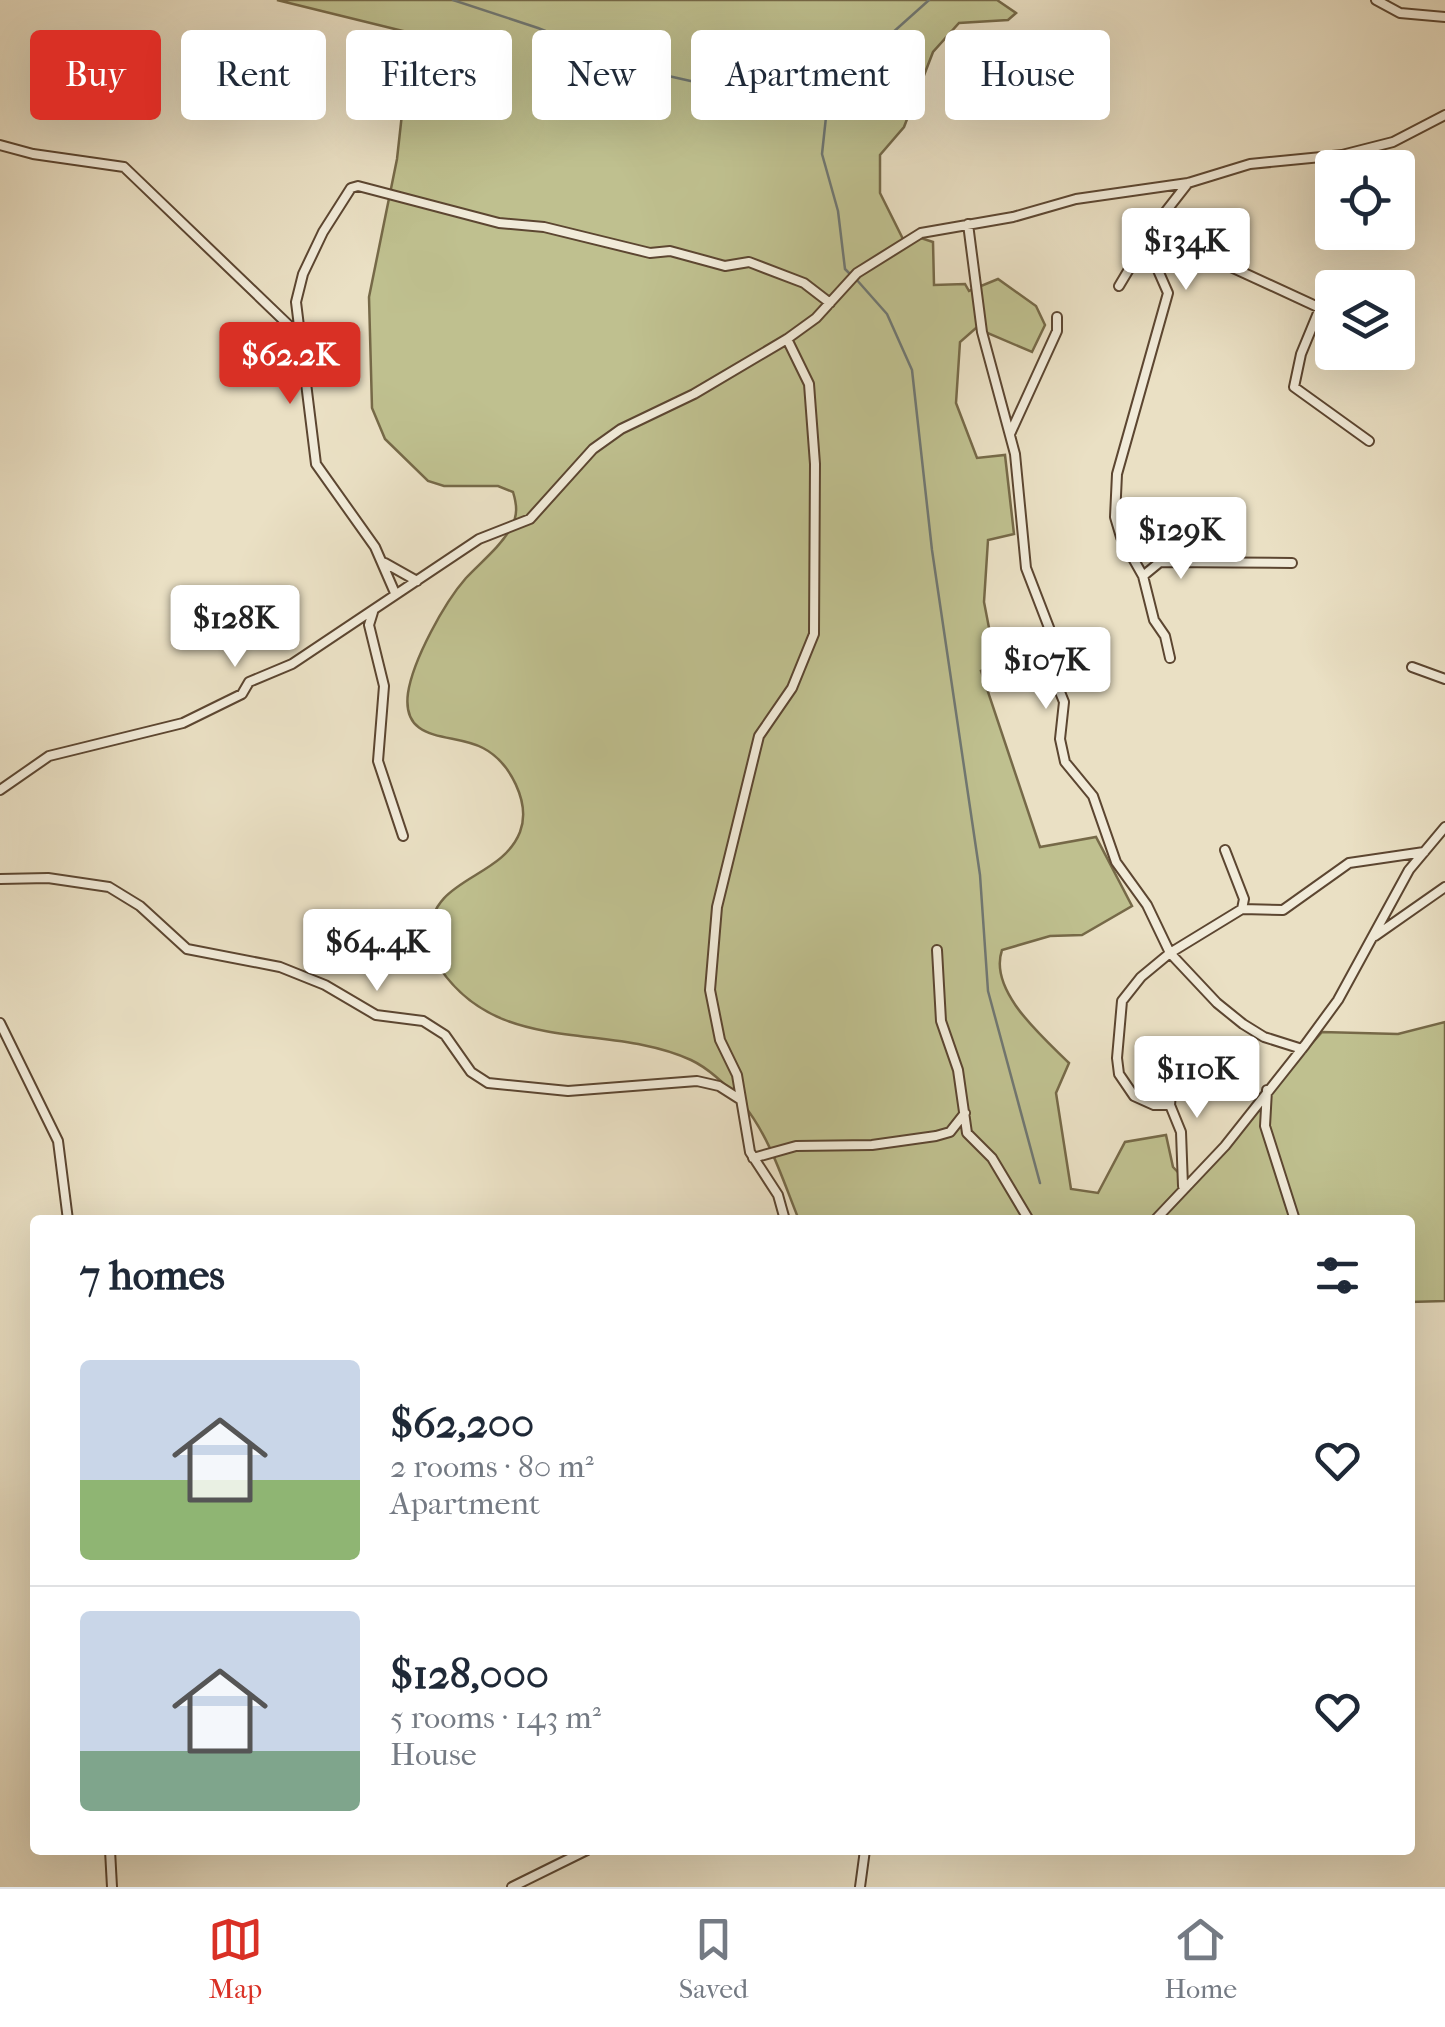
<!DOCTYPE html>
<meta charset="utf-8">
<style>
:root{--surface:#fff;--page:#f6f6f7;--text:#1f2937;--muted:#747a83;--line:#e0e1e3;--accent:#d93025}
body{margin:0;font-family:"IM FELL French Canon",serif;background:var(--page);color:var(--text);height:100vh;display:flex;flex-direction:column;font-size:38px;white-space:nowrap}
*{box-sizing:border-box;margin:0}
p{font-size:32px;color:var(--muted)}
.icon{flex:none;width:55px;height:55px;fill:none;stroke:currentColor;stroke-width:2;stroke-linecap:round;stroke-linejoin:round}
.map{position:relative;flex:1;overflow:hidden}
.sheet{position:absolute;left:30px;top:1215px;width:1385px;height:640px;display:flex;flex-direction:column;background:var(--surface);border-radius:10px;box-shadow:0 10px 40px #0002}
.sheet>*{flex:none}
.top-card{position:absolute;left:30px;top:30px;width:1385px;height:90px;display:flex;gap:20px}
.tools{position:absolute;left:1315px;top:150px;display:grid;gap:20px}
.tools a{display:grid;place-items:center;width:100px;height:100px;border-radius:10px;background:var(--surface);box-shadow:0 10px 40px #0002;font-size:50px}
.price{position:absolute;translate:-50% -85px;padding:0 22px;border-radius:10px;background:#fff;color:#222;font-size:32px;line-height:65px;filter:drop-shadow(0 2px 5px #0008)}
.price::after{content:'';position:absolute;left:50%;top:60px;width:30px;height:22px;margin-left:-15px;background:inherit;clip-path:polygon(0 0,100% 0,50% 100%)}
.price.on{background:var(--accent);color:#fff}
ul{padding:0;list-style:none}
li{display:flex;align-items:center;gap:30px;height:250px;padding:0 50px}
li+li{border-top:2px solid var(--line)}
li span{display:grid;place-items:center;flex:none;width:280px;height:200px;border-radius:10px;color:#555}
li>.icon{margin-inline-start:auto}
span .icon{width:120px;height:120px;fill:#fffc;stroke-width:1}
li b{font-size:42px}
h2{display:flex;justify-content:space-between;align-items:center;height:120px;padding:0 50px;font-size:42px}
.pill{padding:0 35px;border-radius:10px;background:var(--surface);box-shadow:0 10px 40px #0002;font-size:35px;line-height:90px}
.pill.on{background:var(--accent);color:#fff}
.dock{display:flex;justify-content:space-around;align-items:center;height:140px;border-top:2px solid var(--line);background:var(--surface);font-size:28px;color:var(--muted)}
.dock a{display:grid;justify-items:center;gap:5px}
.dock .on{color:var(--accent)}
.map>svg:first-child{display:block}
</style>
<div class="map">
<svg width="1445" height="1887" viewBox="0 0 1445 1887">
<rect width="100%" height="100%" fill="#eae0c4"/>
<filter id="stains"><feTurbulence type="fractalNoise" baseFrequency=".002" numOctaves="4"/><feColorMatrix values="0 0 0 0 .2 0 0 0 0 .09 0 0 0 0 .02 0 0 0 .5 -.17"/></filter>
<radialGradient id="worn" r=".72"><stop offset=".6" stop-color="#630" stop-opacity="0"/><stop offset="1" stop-color="#630" stop-opacity=".3"/></radialGradient>
<path fill="#bfc08f" stroke="#766948" stroke-width="2.5" d="M277 0H997L1016 13 1008 20 959 23 933 52 904 127 880 155V193L906 245 921 238 933 242 934 285 965 284 969 291 998 279 1036 306 1045 325 1032 352 976 328 960 342 956 403 977 458 1005 455 1014 534 988 540 984 602 996 664 981 671 1040 847 1096 837 1132 906 1082 935 1050 936 1002 950C988 991 1043 1037 1069 1063L1056 1093 1071 1189 1098 1193 1125 1142 1166 1135 1173 1167 1188 1183 1322 1032 1398 1034 1445 1022V1301L1410 1302V1220H799C783 1181 770 1137 743 1104 730 1089 710 1069 691 1060 605 1020 491 1060 433 957 429 950 430 943 430 935 430 877 501 880 520 832 531 803 510 762 483 748 454 732 401 745 408 693 413 660 444 603 466 578 481 562 500 547 511 528 518 515 517 505 513 492L498 486H444L428 481 385 439 372 408 369 297 397 159 411 33Z"/>
<g fill="none" stroke-linecap="round" stroke-linejoin="round">
<path stroke="#707772" stroke-width="2.5" d="M453 0 538 28 642 70 748 94 794 89 837 71 881 43 929 0
M847 64 826 117 822 154 838 211 845 269 850 274
M856 279 887 314 912 370 932 550 980 875 988 991 1040 1183"/>
<defs>
<path id="minor" d="M1376 0 1400 13 1445 17
M0 145 33 154 124 167 301 337
M968 224 982 332 1015 454 1026 568 1058 651 1054 677 1064 702 1060 739 1065 762 1093 796 1116 862 1147 905 1170 953 1217 1003 1243 1024 1264 1037 1302 1049
M1156 224 1174 250 1218 261 1320 308 1301 354 1294 387 1369 441
M1146 243 1168 293 1117 474 1115 517 1121 537 1143 576 1154 620 1165 636 1170 658
M1119 286 1156 224 1188 183
M1010 434 1057 331V317
M385 563 417 581
M1143 576 1160 562 1292 563
M395 593 375 547 316 464 296 302 303 274 323 232 351 188 358 186 499 223 544 227 650 253 670 251 725 266 749 262 804 283 830 303
M373 612 369 625 384 686 378 761 403 836
M1412 667 1445 679
M0 790 49 756 183 723 242 694 249 682 292 664 479 539 530 519 593 449 621 429 694 394 787 339 816 318 857 273 921 233 1013 217 1076 199 1188 183 1250 164 1342 155 1393 142 1445 115
M1225 850 1244 899 1242 909
M0 879 48 878 109 887 140 906 187 949 280 967 325 985 376 1015 423 1021 445 1035 471 1072 488 1083 568 1091 697 1081 719 1086 741 1100
M1375 936 1445 887
M937 950 941 1021 958 1070 967 1133 992 1158 1029 1220
M0 1023 58 1141 68 1220
M1174 1062 1170 1105 1181 1132 1183 1186
M1267 1090 1265 1126 1295 1220
M1170 1105H1154L1134 1096 1119 1074 1117 1058 1122 1001 1141 977 1170 953 1242 909 1283 910 1349 863 1424 852
M753 1158 796 1146 872 1145 936 1136 950 1132 965 1113
M785 1220 778 1195 750 1152 737 1075 720 1040 710 990 717 907 759 736 792 688 814 634 815 464 809 384 787 339
M1155 1220 1225 1146 1305 1045 1338 1000 1409 870 1445 827
M110 1850 112 1887
M512 1887 587 1850
M860 1887 865 1850"/>
</defs>
<use href="#minor" stroke="#5c4631" stroke-width="12"/>
<use href="#minor" stroke="#f1ebd9" stroke-width="8"/>
</g>
<rect width="100%" height="100%" filter="url(#stains)"/>
<rect width="100%" height="100%" fill="url(#worn)"/>
</svg>
<div class="tools">
<a><svg class="icon" aria-label="locate" viewBox="0 0 24 24"><circle cx="12" cy="12" r="6"/><path d="M12 2v4M12 18v4M2 12h4M18 12h4"/></svg></a>
<a><svg class="icon" aria-label="layers" viewBox="0 0 24 24"><path d="M12 4l9 5-9 5-9-5zM3 14l9 5 9-5"/></svg></a>
</div>
<b class="price" style="left:1186px;top:293px">$134K</b>
<b class="price on" style="left:290px;top:407px">$62.2K</b>
<b class="price" style="left:1181px;top:582px">$129K</b>
<b class="price" style="left:235px;top:670px">$128K</b>
<b class="price" style="left:1046px;top:712px">$107K</b>
<b class="price" style="left:377px;top:994px">$64.4K</b>
<b class="price" style="left:1197px;top:1121px">$110K</b>
<div class="top-card">
<a class="pill on">Buy</a>
<a class="pill">Rent</a>
<a class="pill">Filters</a>
<a class="pill">New</a>
<a class="pill">Apartment</a>
<a class="pill">House</a>
</div>
<section class="sheet">
<h2>7 homes<svg class="icon" aria-label="filters" viewBox="0 0 24 24"><path d="M4 7h16M4 17h16"/><circle cx="9" cy="7" r="2"/><circle cx="15" cy="17" r="2"/></svg></h2>
<ul>
<li><span style="background:linear-gradient(#c9d6e8 60%,#8fb573 0)"><svg class="icon" aria-label="home" viewBox="0 0 24 24"><path d="M3 11l9-7 9 7M6 9v11h12V9"/></svg></span><div><b>$62,200</b><p>2 rooms · 80 m²</p><p>Apartment</p></div><svg class="icon" aria-label="heart" viewBox="0 0 24 24"><path d="M12 20l-8-8c-3-5 5-10 8-4 3-6 11-1 8 4z"/></svg></li>
<li><span style="background:linear-gradient(#c9d6e8 70%,#7fa58c 0)"><svg class="icon" aria-label="home" viewBox="0 0 24 24"><path d="M3 11l9-7 9 7M6 9v11h12V9"/></svg></span><div><b>$128,000</b><p>5 rooms · 143 m²</p><p>House</p></div><svg class="icon" aria-label="heart" viewBox="0 0 24 24"><path d="M12 20l-8-8c-3-5 5-10 8-4 3-6 11-1 8 4z"/></svg></li>
</ul>
</section>
</div>
<nav class="dock">
<a class="on"><svg class="icon" aria-label="map" viewBox="0 0 24 24"><path d="M3 6l6-2 6 2 6-2v14l-6 2-6-2-6 2zM9 4v14M15 6v14"/></svg>Map</a>
<a><svg class="icon" aria-label="saved" viewBox="0 0 24 24"><path d="M7 4h10v16l-5-4-5 4z"/></svg>Saved</a>
<a><svg class="icon" aria-label="home" viewBox="0 0 24 24"><path d="M3 11l9-7 9 7M6 9v11h12V9"/></svg>Home</a>
</nav>
